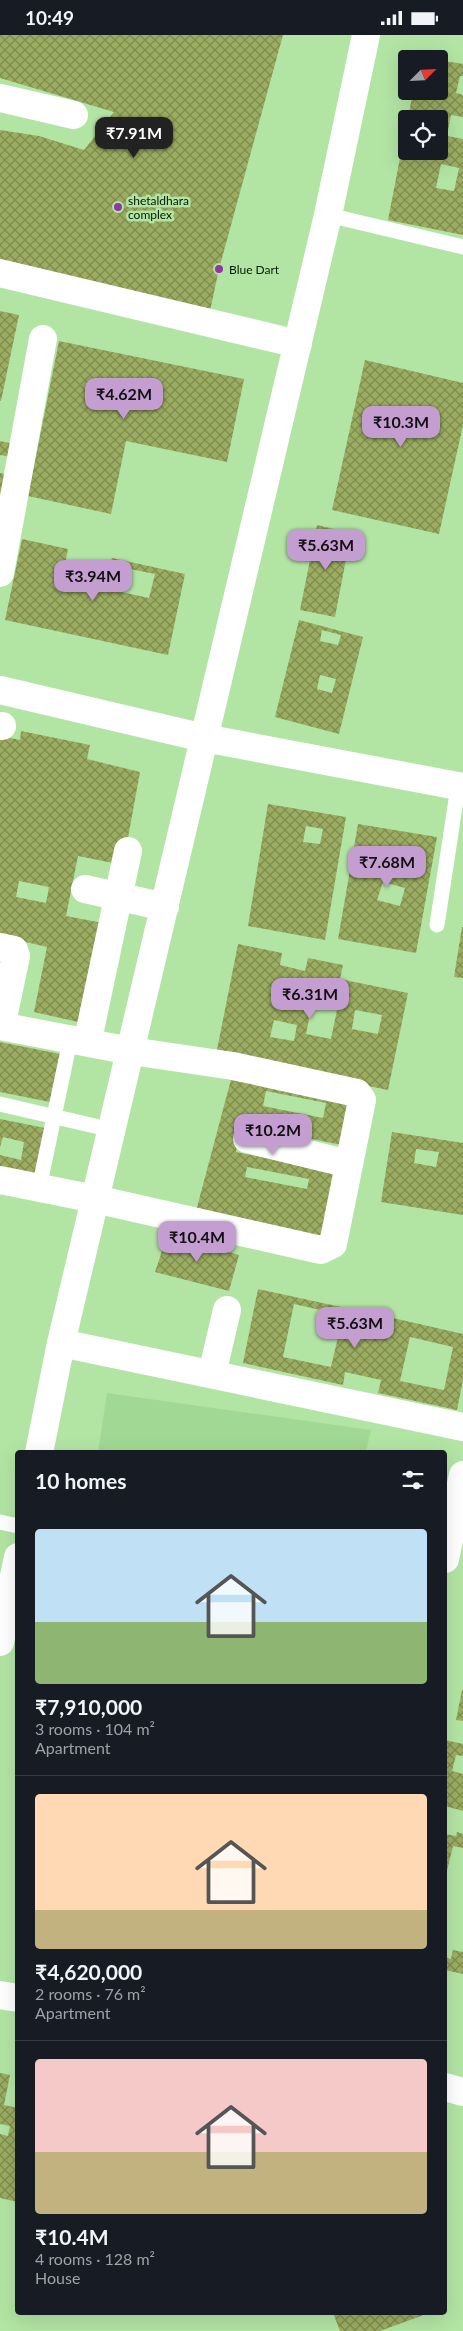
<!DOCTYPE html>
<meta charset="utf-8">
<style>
:root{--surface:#171b24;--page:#242831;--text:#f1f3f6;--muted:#9ea1a6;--line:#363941;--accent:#c59ed1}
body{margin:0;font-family:Lato,sans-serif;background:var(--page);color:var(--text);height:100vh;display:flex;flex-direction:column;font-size:19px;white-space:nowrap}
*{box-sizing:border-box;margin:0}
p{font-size:16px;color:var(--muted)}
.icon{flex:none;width:28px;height:28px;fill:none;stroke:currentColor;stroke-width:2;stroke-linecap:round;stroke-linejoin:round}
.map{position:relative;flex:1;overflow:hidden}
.drawer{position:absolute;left:15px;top:1415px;width:432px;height:865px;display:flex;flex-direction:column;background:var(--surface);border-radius:5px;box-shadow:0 5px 20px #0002}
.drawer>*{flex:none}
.needle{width:32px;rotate:66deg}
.controls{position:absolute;left:398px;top:15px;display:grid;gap:10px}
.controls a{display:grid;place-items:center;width:50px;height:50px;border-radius:5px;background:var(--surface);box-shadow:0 5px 20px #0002;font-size:25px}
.price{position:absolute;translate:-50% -42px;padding:0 11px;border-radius:10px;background:var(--accent);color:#111;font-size:16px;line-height:32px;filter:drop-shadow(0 1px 2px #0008)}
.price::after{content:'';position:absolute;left:50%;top:30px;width:15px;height:11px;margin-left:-8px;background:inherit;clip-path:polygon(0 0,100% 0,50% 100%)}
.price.on{background:#222;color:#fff}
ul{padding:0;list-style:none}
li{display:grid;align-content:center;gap:10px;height:265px;padding:0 20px}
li+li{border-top:1px solid var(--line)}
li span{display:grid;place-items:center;height:155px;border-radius:5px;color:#555}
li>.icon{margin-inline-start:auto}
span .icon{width:90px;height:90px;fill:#fffc;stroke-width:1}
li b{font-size:21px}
h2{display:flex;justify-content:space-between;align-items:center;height:60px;padding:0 20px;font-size:21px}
.status{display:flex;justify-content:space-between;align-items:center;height:35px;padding:0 25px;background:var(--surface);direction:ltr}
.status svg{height:14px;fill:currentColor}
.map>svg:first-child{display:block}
</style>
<div class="status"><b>10:49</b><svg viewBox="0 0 49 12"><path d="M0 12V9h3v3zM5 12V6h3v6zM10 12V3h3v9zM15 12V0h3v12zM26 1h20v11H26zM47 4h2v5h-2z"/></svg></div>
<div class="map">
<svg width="463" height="2296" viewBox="0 0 463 2296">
<defs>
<pattern id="building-cross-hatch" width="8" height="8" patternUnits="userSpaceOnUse" patternTransform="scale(1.25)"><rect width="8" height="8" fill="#9cad62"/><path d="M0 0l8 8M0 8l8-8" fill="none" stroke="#7d8c4f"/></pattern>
</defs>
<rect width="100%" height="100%" fill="#b2e5a4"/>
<path fill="#a1d893" d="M107 1358 371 1395 366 1417H98Z"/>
<path fill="url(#building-cross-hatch)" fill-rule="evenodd" d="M0 0H283L219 234 210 276 0 229V95L39 101 84 115 114 77 0 43Z
M439 25 463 29V41H460L456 58 463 60V82L451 80 447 101 463 104V200L388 185 405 97 406 116H439V84H408L413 56H439ZM441 129 459 133 454 156 436 153Z
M0 276 19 280 1 366H0Z
M59 306 244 344 227 427 126 406 111 479 28 461Z
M365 325 463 348V390L439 499 332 475Z
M0 406 14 409 11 422 0 420Z
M0 438 8 440 0 476Z
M317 490 351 498 335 582 300 575Z
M22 504 68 514 62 544 149 563 155 539 110 530 112 523 185 539 168 620 5 585Z
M299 585 363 602 339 699 275 682ZM322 595 341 600 338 610 320 606ZM320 640 336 644 332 658 317 654Z
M21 696 90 710 87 724 140 737 123 830 78 821 66 881 108 889 87 989 34 977 47 912 0 901V701L20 705ZM19 846 49 852 46 868 16 862Z
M268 769 346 782 325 905 248 891ZM306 791 323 794 320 809 303 807Z
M358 789 437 802 416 918 338 904ZM391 812 413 814 412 827 390 826ZM383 847 405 853 400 871 377 865Z
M462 892H463V943L454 942Z
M238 909 282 918 280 930 305 936 308 923 343 930 340 944 408 958 388 1055 216 1020ZM314 960 339 965 331 1004 306 999ZM355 975 382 980 378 999 352 994ZM274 985 297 990 294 1006 270 1002Z
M0 1007 60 1019 50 1067 0 1057Z
M233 1037 352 1061 342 1110 241 1090 236 1117 337 1137 321 1202 196 1176ZM266 1056 326 1068 323 1083 263 1071ZM247 1132 309 1144 307 1154 245 1142Z
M0 1084 45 1093 34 1148 0 1141V1120L21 1125 24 1107 3 1102 0 1112Z
M392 1097 463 1108V1180L381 1167ZM416 1114 439 1117 436 1132 414 1128Z
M168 1198 239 1220 229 1256 155 1237Z
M258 1254 364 1277 361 1291 390 1297 393 1283 463 1299V1345L457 1375 378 1358 381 1345 345 1337 343 1350 243 1328ZM294 1269 343 1280 331 1332 283 1322ZM410 1302 453 1312 444 1355 400 1346Z
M462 1655H463V1686L456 1685Z
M445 1705 463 1709V1721L456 1720 452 1736 463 1739V1776L445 1771Z
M457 1797 463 1799V1813L453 1811 445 1844V1799L456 1801Z
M453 1915 463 1917V1939L445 1935V1922L451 1924Z
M0 2038 10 2040 4 2070 18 2073V2167L0 2163V2099L8 2101 10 2091 0 2089Z
M333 2278H429L380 2296H340Z"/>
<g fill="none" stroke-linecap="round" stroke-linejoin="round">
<path stroke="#fff" stroke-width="15" d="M328 180 463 212
M437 890 458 752
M0 1069 112 1095
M39 1153 67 1020
M0 1487 18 1491"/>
<path stroke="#fff" stroke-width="28" d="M0 63 74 80
M0 238 298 309
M0 538 43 304
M0 655 204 703 463 752
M0 691H2
M85 854 165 872
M0 912 14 915 16 921 4 978
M0 991 131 1016 233 1031 357 1058 362 1065 333 1209 321 1215 95 1164 0 1145
M90 995 128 816
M247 1104 349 1129
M61 1308 463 1392
M212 1339 227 1275
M445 1524 463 1440
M0 1960 18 1963
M445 2052 463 2057"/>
<path stroke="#fff" stroke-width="28" d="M39 1418 61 1308 328 180 366 0
M0 1607 18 1522"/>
</g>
<g fill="#8f37a4" stroke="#b2e5a4" stroke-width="2">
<circle cx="118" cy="172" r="5"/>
<circle cx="219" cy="234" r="5"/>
</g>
<g text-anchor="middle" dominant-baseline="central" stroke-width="5" stroke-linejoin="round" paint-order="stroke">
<g font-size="12" fill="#061903" stroke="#b2e5a4" text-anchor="start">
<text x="128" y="165">shetaldhara<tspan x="128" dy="14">complex</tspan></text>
<text x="229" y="234">Blue Dart</text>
</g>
</g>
</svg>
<div class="controls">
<a><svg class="needle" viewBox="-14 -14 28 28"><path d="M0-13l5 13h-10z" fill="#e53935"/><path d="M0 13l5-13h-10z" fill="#9ea1a6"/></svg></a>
<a><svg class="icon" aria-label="locate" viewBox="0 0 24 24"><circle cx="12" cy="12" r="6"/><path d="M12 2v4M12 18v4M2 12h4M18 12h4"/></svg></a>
</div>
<b class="price on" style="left:134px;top:124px">₹7.91M</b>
<b class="price" style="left:124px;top:385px">₹4.62M</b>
<b class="price" style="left:401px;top:413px">₹10.3M</b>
<b class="price" style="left:326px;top:536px">₹5.63M</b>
<b class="price" style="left:93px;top:567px">₹3.94M</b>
<b class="price" style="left:387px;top:853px">₹7.68M</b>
<b class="price" style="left:310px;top:985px">₹6.31M</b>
<b class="price" style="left:273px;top:1121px">₹10.2M</b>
<b class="price" style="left:197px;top:1228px">₹10.4M</b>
<b class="price" style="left:355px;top:1314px">₹5.63M</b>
<section class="drawer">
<h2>10 homes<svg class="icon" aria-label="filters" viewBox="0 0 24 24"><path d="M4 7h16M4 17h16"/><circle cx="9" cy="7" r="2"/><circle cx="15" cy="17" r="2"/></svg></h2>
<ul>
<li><span style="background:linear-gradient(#bfe0f5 60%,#8fb573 0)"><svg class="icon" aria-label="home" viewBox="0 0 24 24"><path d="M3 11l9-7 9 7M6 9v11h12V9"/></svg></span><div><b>₹7,910,000</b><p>3 rooms · 104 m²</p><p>Apartment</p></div></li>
<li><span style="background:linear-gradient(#ffd9b3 75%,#c2b280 0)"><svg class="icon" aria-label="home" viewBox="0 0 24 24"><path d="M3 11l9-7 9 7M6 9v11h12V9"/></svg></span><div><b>₹4,620,000</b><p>2 rooms · 76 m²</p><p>Apartment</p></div></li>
<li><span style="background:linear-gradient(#f6c9c9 60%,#c2b280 0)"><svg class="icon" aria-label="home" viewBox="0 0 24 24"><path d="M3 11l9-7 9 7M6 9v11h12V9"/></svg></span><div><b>₹10.4M</b><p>4 rooms · 128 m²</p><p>House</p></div></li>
</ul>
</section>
</div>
